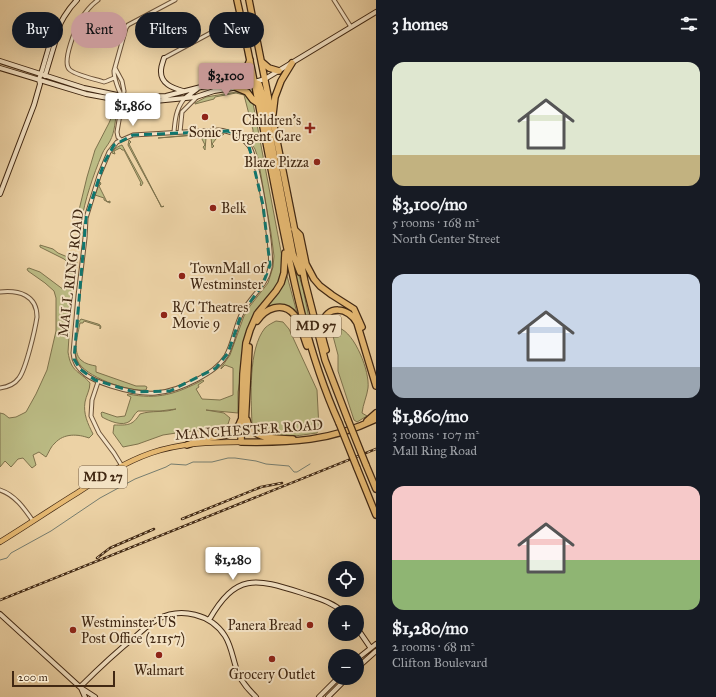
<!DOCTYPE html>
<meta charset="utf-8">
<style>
:root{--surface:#171b24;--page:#242831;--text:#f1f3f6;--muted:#9ea1a6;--accent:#c59692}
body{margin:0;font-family:"IM FELL Great Primer",serif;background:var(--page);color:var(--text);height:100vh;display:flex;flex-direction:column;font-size:15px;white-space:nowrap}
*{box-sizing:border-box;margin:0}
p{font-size:13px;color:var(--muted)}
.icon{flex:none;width:22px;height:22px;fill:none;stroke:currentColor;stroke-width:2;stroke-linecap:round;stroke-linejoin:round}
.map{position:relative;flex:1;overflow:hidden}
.details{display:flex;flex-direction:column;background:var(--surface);width:340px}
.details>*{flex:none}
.top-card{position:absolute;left:12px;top:12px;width:304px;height:36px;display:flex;gap:8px}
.fabs{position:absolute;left:328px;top:561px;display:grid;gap:8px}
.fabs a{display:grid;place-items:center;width:36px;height:36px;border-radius:50%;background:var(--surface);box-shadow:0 4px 16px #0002;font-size:20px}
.scale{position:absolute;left:12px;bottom:10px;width:103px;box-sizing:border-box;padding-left:4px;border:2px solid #412813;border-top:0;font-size:11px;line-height:14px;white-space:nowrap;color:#412813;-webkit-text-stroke:3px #f3e2c4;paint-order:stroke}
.price{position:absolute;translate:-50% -34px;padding:0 9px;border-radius:4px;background:#fff;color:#222;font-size:13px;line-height:26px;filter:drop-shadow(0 1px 2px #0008)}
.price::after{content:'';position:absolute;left:50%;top:24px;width:12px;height:9px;margin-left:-6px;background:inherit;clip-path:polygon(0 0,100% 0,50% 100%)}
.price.on{background:var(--accent);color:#111}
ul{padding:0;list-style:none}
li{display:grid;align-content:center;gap:8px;height:212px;padding:0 16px}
li span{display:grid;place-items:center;height:124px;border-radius:12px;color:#555}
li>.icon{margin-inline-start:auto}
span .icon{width:72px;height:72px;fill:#fffc;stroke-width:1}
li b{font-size:17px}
h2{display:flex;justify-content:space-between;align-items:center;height:48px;padding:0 16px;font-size:17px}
.chip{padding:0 14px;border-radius:18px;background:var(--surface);box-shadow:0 4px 16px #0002;font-size:14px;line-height:36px}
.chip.on{background:var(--accent);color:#111}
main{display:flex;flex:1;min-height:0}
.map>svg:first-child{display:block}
</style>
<main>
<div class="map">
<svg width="376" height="697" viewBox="0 0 376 697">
<rect width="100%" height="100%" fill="#ecd2a5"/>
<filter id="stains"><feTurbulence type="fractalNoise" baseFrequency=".005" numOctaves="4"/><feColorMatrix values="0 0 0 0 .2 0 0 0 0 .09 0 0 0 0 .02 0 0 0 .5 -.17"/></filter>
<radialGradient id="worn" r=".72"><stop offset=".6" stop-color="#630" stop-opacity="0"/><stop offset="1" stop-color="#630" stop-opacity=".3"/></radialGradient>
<path fill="#bbbb84" stroke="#7e724c" d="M237 92 246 95 253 103 283 262 281 280 254 317 242 368 238 392V413L206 410 224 413 230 418 228 424 222 429 183 432 163 435 138 444 123 447 113 433 114 425C128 425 132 426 140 414 152 410 164 413 176 409L160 411H138C134 414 133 418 130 421 123 427 109 421 102 417L101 413 102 412 117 417 125 416 131 397 127 395 128 394C158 400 176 394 203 380L204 381 198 385 199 387 196 389 202 399 220 400 233 395V368L225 365 221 369V368L230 355 244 316 250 306 268 283 273 267 274 256 271 233 258 158 255 149 249 140 253 135V130L244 95 236 93 215 97 214 99 195 104V103L206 97Z
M115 109 117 110C115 120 115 132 110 141 108 145 104 149 102 154 93 176 85 199 81 223H80L79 210 87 177 95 150 109 123Z
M216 133 224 134 222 136 220 134 212 144 214 146 212 148 211 137Z
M203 134 206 138 205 150 203 147 205 145 201 137 198 138 197 135 158 138Z
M129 140 131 142 129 144 160 204 161 207 164 206 163 207 161 206 128 145Z
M122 145 143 183 141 186 140 184 141 183 124 150H122L120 148 114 151 115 154 112 153C113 150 118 146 122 145Z
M100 182 101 184 99 186 107 202 110 201V203L104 200V198L95 195Z
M280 189 293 255 303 289 309 318 306 319 293 269Z
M40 245 53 249 58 253 77 261 71 306 68 352C71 373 80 371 90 383 90 390 86 396 85 402 83 414 88 424 93 434L89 438C78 434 64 433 55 443 51 446 49 452 46 457L39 452 33 455 36 465 32 468 23 458 18 459 11 467 5 461 0 467V413L4 414 9 418 16 417 26 412 36 394 47 370 56 331V298L54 291 45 283 28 271 27 269 29 268 40 272 64 290 66 289 69 271V264L64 259 40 247Z
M286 272 297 313 288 308 262 312Z
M81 319 98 324 100 325 101 327 100 329V326L84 321 83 323H80C78 334 72 352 81 360 85 364 91 365 96 366V372L136 386H145L147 387 146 390C129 392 84 377 77 360 73 349 77 334 78 323Z
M276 321 283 322 289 329 317 390 319 429 317 433C301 435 273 441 259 431 256 430 254 426 252 424 251 397 248 349 265 328 268 325 272 323 276 321Z
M339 328C355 333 370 372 368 388 367 396 363 404 362 413L367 416 357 422 354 420 338 371V355L333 336 336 329Z"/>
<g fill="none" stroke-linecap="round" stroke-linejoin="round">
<path stroke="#767d6f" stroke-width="1" d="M0 560 7 558 11 553 51 531 100 498 135 479 166 467 171 464 186 465 193 462H212L228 458H235L256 461 266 464 289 466 294 472H297L310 464"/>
<defs>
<path id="street" d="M98 0C91 5 86 11 81 19 76 27 62 61 69 69 74 75 95 79 104 82L107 81 114 78
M334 0 351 27
M164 58 216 30H221
M115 68 122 81 124 91 117 132 118 137 121 140
M122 96C118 90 114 77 114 71L126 28 128 25 175 0
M218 130C231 131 241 136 249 146 258 159 273 251 270 268 267 285 251 296 243 311 235 325 234 342 226 356 219 367 209 373 198 379 166 396 146 397 111 386 95 381 74 373 73 353L78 296 85 238 86 218 99 176 109 152 117 142 133 135Z
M174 132C175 120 176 109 184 99
M180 132 182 112 196 98
M0 292C19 290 37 295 37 317 35 330 26 369 19 378 14 385 8 387 0 388
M98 382 92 400 91 416 99 433 114 453 122 466
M0 490C15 495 24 508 33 521"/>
<path id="secondary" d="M164 58C163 62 161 66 161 70 160 84 173 88 183 91
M0 61 84 88 122 96 142 97 166 96 201 87 250 80 254 82
M0 68 86 94 130 102 155 101 196 97 214 91 251 85 254 82 265 79 376 12
M45 76 57 36C57 25 69 8 77 0
M185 98 197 89
M0 194 34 105 40 84 39 79 41 74 53 33 57 31
M0 614 81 688 95 697
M209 620C236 573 255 578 302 593 316 598 331 601 343 612
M357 628 370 647
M357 659 376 644
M357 668 376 651
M80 687C98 669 116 652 136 636 143 630 150 623 158 619 181 607 211 614 225 636 232 647 233 661 238 673 242 683 249 690 256 697
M81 688 85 697
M319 697 338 678
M328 697 347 678"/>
<path id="primary" d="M0 542C26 526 51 509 77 493 100 478 125 462 151 453 180 443 211 442 241 442"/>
<path id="highway" d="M237 0C252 66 264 133 277 199 292 275 307 352 339 423
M249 0 305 282 325 360 348 420
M262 62 269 68 279 71
M254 82 259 84 262 93 293 254 300 272
M233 83 243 76 250 60
M235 87 247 92 253 100 259 104
M273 114 275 97 281 81 292 63
M294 229 300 235 306 264 314 279 320 286 332 295 354 309 362 327
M285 253 284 273 281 283 276 291 257 314 250 330 246 343 243 374 241 442C291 443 331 441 376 419
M257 321C261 315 266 310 274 308 297 302 301 331 307 346
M326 350C324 343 320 332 322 325 326 304 349 307 357 323L376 386
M247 420C251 441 277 438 293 439
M367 421 376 413
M245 426 249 347
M187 445C193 443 199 440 206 439 221 435 235 438 241 420
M366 465 376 489
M357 468 376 515"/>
</defs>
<use href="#street" stroke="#6c5238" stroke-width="5"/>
<use href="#secondary" stroke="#412813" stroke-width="6"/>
<use href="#primary" stroke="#412813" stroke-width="6"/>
<use href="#highway" stroke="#412813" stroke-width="8"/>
<use href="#street" stroke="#f3e2c4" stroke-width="3"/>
<use href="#secondary" stroke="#f3e2c4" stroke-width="4"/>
<use href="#primary" stroke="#e6b972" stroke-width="4.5"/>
<use href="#highway" stroke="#e6b972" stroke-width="5.5"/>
<defs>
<path id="rail" d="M182 519 261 487 282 483
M97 558 110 548 154 529
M0 600 376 449"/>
</defs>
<use href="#rail" stroke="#412813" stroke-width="2.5"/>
<use href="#rail" stroke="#f3e2c4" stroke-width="1" stroke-dasharray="3" stroke-linecap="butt"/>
<defs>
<path id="highway-bridge" d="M348 420 366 465
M339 423 357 468"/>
</defs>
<use href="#highway-bridge" stroke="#412813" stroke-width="8" stroke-linecap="butt"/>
<use href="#highway-bridge" stroke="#e6b972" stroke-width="5.5"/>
</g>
<path fill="none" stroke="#0f766e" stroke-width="3" stroke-dasharray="8 5" stroke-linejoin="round" d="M228 131 238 135 249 146 263 205 270 265 263 284 241 315 228 353 216 368 170 391 134 392 95 380 80 369 74 359 86 218 104 163 114 145 133 135Z"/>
<g fill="#8f2418" stroke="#f3e2c4" stroke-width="1.5">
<circle cx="205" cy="117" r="4"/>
<path d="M308 122h4v4h4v4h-4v4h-4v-4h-4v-4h4z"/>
<circle cx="317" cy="162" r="4"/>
<circle cx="213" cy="208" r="4"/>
<circle cx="182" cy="276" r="4"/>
<circle cx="164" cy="315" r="4"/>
<circle cx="310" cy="625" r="4"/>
<circle cx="73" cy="630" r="4"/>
<circle cx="159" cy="655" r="4"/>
<circle cx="272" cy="659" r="4"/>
</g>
<g text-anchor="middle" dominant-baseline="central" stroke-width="4" stroke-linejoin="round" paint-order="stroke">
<g fill="#f3e2c4" stroke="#766048" stroke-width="1">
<rect x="291" y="315" width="50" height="22" rx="3"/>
<rect x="79" y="466" width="48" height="22" rx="3"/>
</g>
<g font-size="13" font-weight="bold" fill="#412813">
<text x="316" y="326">MD 97</text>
<text x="103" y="477">MD 27</text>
</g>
<g font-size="14" fill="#412813" stroke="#f3e2c4" text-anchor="start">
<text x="301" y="120" text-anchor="end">Children’s<tspan x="301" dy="16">Urgent Care</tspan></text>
<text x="205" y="132" text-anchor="middle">Sonic</text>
<text x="309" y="162" text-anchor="end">Blaze Pizza</text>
<text x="221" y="208">Belk</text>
<text x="190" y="268">TownMall of<tspan x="190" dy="16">Westminster</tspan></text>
<text x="172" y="307">R/C Theatres<tspan x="172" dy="16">Movie 9</tspan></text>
<text x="81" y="622">Westminster US<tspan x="81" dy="16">Post Office (21157)</tspan></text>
<text x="302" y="625" text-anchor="end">Panera Bread</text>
<text x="159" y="670" text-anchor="middle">Walmart</text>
<text x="272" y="674" text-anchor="middle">Grocery Outlet</text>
</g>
<g font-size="14" fill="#412813" stroke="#f3e2c4">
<text transform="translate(71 273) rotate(-83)">MALL RING ROAD</text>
<text transform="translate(249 430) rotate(-4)">MANCHESTER ROAD</text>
</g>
</g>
<rect width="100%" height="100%" filter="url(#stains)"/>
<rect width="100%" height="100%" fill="url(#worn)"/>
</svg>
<div class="fabs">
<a><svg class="icon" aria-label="locate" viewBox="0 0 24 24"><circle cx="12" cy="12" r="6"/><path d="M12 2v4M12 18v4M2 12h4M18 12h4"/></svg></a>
<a>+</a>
<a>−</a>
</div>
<div class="scale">200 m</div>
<b class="price on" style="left:226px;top:97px">$3,100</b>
<b class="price" style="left:133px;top:127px">$1,860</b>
<b class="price" style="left:233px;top:581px">$1,280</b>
<div class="top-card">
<a class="chip">Buy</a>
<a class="chip on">Rent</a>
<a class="chip">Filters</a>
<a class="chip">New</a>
</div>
</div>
<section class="details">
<h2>3 homes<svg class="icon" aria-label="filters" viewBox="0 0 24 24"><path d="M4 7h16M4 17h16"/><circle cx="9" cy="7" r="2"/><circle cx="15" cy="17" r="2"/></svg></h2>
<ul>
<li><span style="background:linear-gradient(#dfe7d0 75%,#c2b280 0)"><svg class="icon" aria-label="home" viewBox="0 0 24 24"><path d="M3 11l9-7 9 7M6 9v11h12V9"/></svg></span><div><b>$3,100/mo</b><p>5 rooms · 168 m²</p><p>North Center Street</p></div></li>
<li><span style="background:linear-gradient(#c9d6e8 75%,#9aa5b1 0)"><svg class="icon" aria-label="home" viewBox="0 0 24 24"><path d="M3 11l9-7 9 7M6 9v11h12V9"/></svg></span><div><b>$1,860/mo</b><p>3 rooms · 107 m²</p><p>Mall Ring Road</p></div></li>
<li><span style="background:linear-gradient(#f6c9c9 60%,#8fb573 0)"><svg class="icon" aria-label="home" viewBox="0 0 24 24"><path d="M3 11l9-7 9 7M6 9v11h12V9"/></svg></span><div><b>$1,280/mo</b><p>2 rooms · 68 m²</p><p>Clifton Boulevard</p></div></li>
</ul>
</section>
</main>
